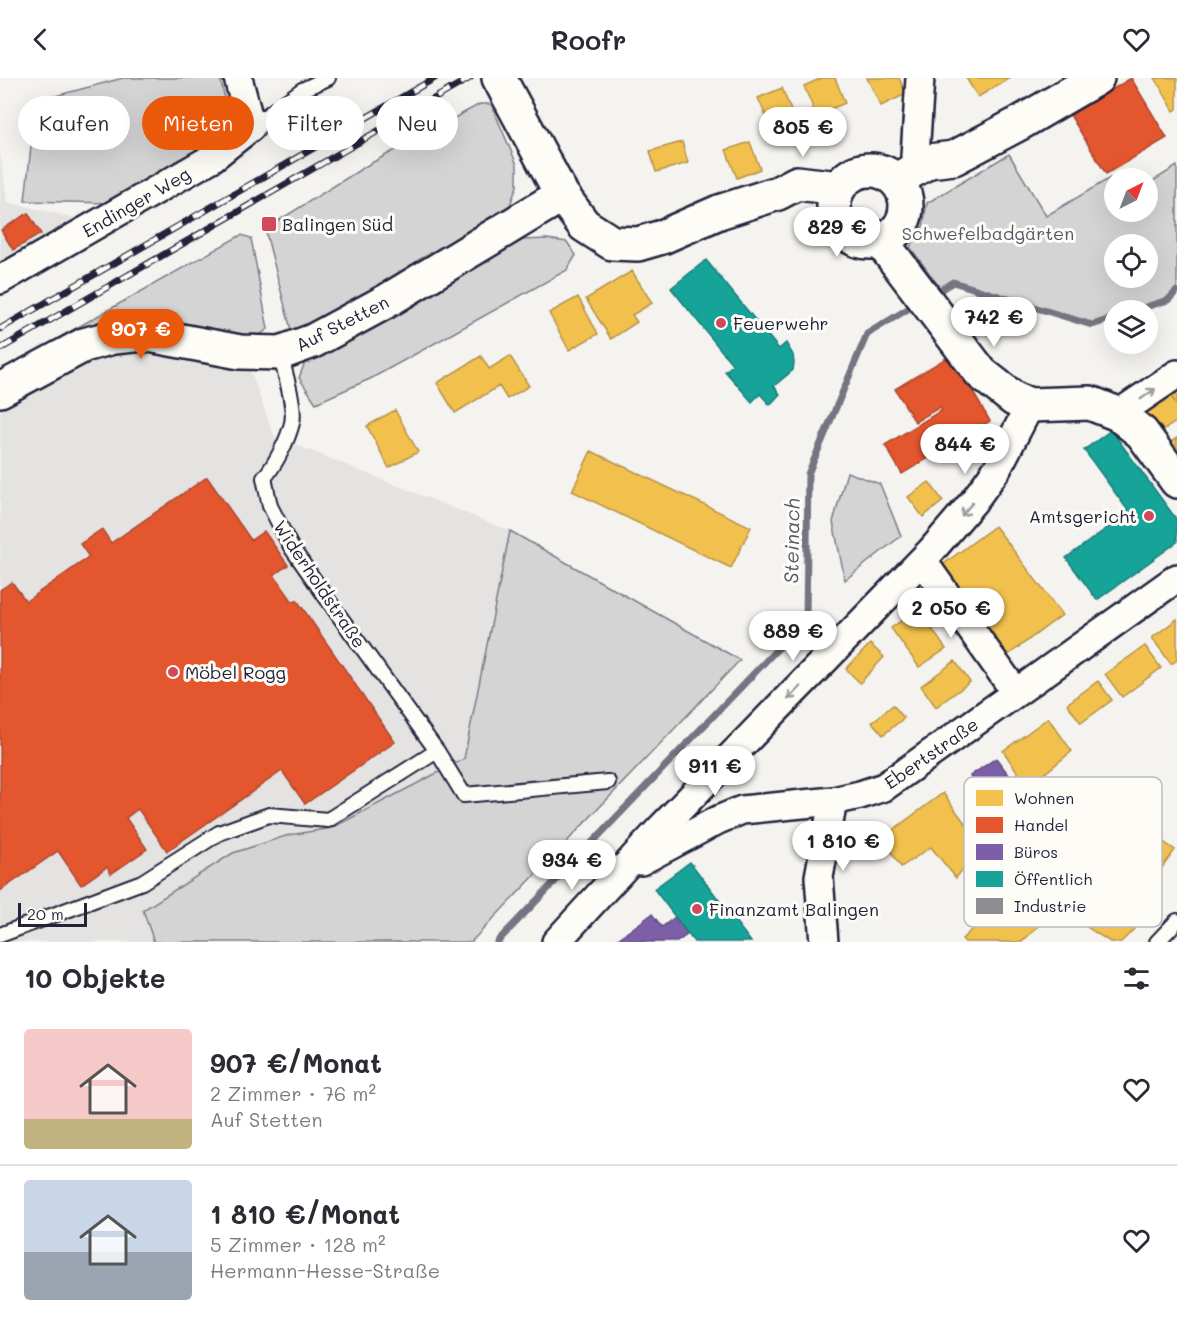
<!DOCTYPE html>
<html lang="de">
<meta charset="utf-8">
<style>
:root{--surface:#fff;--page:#f2f2f3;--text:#2b2b33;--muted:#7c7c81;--line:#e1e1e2;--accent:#ea580c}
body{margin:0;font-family:Mali,sans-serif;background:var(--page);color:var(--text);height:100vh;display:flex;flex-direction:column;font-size:22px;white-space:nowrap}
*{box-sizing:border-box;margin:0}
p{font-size:20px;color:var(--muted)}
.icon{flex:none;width:33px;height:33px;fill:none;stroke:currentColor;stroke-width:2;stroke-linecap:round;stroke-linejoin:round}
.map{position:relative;height:864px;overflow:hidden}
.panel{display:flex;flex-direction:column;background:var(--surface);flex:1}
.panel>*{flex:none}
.top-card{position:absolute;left:18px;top:18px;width:600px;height:54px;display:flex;gap:12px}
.needle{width:39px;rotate:42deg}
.controls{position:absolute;left:1104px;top:90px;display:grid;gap:12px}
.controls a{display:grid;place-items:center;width:54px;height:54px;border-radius:50%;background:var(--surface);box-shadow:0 6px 24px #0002;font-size:30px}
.scale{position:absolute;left:18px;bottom:15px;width:69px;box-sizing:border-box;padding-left:6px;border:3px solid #22223b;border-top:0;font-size:16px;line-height:21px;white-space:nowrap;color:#22223b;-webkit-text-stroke:4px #fdfcf7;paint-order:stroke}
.price{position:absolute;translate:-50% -51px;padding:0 14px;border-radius:21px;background:#fff;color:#222;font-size:20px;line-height:39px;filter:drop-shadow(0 2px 3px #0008)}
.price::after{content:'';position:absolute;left:50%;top:36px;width:18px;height:14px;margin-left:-9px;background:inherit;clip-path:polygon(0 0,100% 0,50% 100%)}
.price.on{background:var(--accent);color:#fff}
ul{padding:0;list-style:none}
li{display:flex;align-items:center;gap:18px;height:150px;padding:0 24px}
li+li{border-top:2px solid var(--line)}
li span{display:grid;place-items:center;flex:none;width:168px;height:120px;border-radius:6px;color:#555}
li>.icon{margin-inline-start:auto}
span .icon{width:72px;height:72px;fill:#fffc;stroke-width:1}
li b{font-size:26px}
h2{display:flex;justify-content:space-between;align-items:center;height:72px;padding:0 24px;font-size:26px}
.tag{padding:0 21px;border-radius:27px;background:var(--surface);box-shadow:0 6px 24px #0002;font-size:21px;line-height:54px}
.tag.on{background:var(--accent);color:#fff}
header{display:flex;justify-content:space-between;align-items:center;height:78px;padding:0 24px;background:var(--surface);font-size:27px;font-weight:600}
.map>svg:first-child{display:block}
</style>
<header><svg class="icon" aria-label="back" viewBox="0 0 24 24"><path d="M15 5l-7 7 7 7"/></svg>Roofr<svg class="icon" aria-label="heart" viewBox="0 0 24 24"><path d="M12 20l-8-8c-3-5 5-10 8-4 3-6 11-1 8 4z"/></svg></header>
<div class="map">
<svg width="1177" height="864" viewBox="0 0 1177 864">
<rect width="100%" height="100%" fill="#f4f3ef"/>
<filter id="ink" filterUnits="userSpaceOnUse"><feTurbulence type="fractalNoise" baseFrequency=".0167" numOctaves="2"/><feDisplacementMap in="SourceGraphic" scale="12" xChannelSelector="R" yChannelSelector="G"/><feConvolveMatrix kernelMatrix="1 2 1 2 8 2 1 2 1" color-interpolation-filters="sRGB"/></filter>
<g filter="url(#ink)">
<path fill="#e4e3e2" d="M0 73 7 124 84 142 0 192Z
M116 271 182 279 249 289 274 358 510 453 464 681 332 750 289 757 143 832 154 864H0V328L87 280Z"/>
<path fill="#d5d4d5" stroke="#7c7b88" stroke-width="1.5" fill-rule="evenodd" d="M123 0H220L233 55 110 125 25 123 36 23Z
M480 26H491L517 87V108L510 127 484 147 339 234 291 252 265 151 366 88Z
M1009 76 1046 138 1110 100 1114 107V134H1148V106L1177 88V213C1160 229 1138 232 1114 232V240L1092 247 953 204 941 211 910 169 923 148 927 125ZM1114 166H1148V200H1114Z
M241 157 251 160 268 251 255 260 115 241 57 261Z
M547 161 567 164 576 177 567 192 372 300 316 325 299 300 305 284 523 162Z
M847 394 880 406 901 458 845 502 833 444Z
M510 453 740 582 471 864H154L143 832 233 775 289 757 332 750 464 681Z"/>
<path fill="#f2c14e" stroke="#b49148" stroke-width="1.5" d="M822 0H835L845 25 816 37 804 8Z
M867 0H899L906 16 881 28Z
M966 0H1010L978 19Z
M1155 0H1177V31L1174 33Z
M782 10 792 35 769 45 758 20Z
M682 64 688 85 656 94 650 73Z
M750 64 760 91 737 100 726 72Z
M632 193 652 225 632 237 637 244 611 261 586 221Z
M578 219 598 256 569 272 549 235Z
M481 278 489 291 510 278 529 308 507 321 499 308 455 335 437 305Z
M1177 307V327L1168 314Z
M1168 314 1177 327V343L1159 355 1143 332Z
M395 332 418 374 389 390 367 348Z
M1177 360V373L1171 364Z
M591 373 751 449 731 490 572 413Z
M929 404 943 423 923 439 908 419Z
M995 448 1062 537 1008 577 941 488Z
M918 531 946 571 919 589 891 550Z
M1177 541V582L1171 586 1152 560Z
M870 566 884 579 860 605 846 591Z
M1145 568 1161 590 1122 619 1105 596Z
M955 583 970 604 936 629 921 608Z
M1098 603 1112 622 1081 645 1067 626Z
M893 627 904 640 883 657 872 644Z
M1048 640 1072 673 1028 709 1003 673Z
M943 715 981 767 956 800 931 769 901 789 882 760Z
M1152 756 1175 772 1153 802 1130 786Z
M1071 763 1146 839 1121 864H1110L1070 838 1042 792Z
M1010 814 1040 846 1022 864H965L962 861Z"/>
<path fill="#e4572e" stroke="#aa4732" stroke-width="1.5" d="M1131 0 1167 60 1106 96 1070 37Z
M28 135 41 156 13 172 1 152Z
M951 277 990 343 902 396 885 367 942 332 940 329 915 344 895 311Z
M207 399 251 462 264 453 288 487 274 497 293 524 297 522 395 664 305 726 282 693 167 773 138 731 126 740 147 771 111 796 107 789 81 807 58 773 0 813V512L12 504 26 523 89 479 80 466 102 451 111 465Z"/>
<path fill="#7b5ea7" stroke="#604c87" stroke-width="1.5" d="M996 680 1028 722 1002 740 970 698Z
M652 836 662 849 675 839 688 856 677 864H614Z"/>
<path fill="#17a398" stroke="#1a7c7c" stroke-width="1.5" d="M706 182 779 271 786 265 793 277 794 285 793 292 774 308 780 316 770 327 760 316 752 324 725 293 733 287 671 210Z
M1111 352 1177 442V464L1097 522 1066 480 1129 434 1084 372Z
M690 784 719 822 751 864H694L654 811Z"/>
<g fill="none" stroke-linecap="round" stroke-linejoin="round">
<path stroke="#757582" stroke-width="7" d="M933 216 953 204 1092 247 1114 240
M1136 232 1168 222 1177 213
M497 864 806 541 808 396 867 256 916 226"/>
<defs>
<path id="lane" d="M251 49 302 12 328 0
M280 275C284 293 296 328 292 345 288 362 275 387 264 400L270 428 291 469 340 539 437 673 464 717 608 704
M0 857 142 804 219 755 269 737 328 742 437 673
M1157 864 1177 843"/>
<path id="street" d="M920 89 915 78 920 0
M0 202 212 80 251 49 238 0
M1118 336 1177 296
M922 482 1016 615
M641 783 718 742 742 732 833 723 860 717 884 709 1177 500
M556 864 659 752 931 473 973 424 997 391 1030 327
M824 864 819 799 833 723"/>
<path id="secondary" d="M499 0 562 117 584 147 612 165 638 166 662 159 719 134 778 115 797 105 839 110
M834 128a36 36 0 1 1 72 0a36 36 0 1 1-72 0Z
M897 102 929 83 954 80 1020 45 1097 0
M880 162 981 295 1014 321 1030 327 1090 325 1118 336 1142 355 1177 403
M0 312 84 267 113 259 144 256 240 274 280 275 313 263 385 224 562 117"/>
</defs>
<use href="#lane" stroke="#22223b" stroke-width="18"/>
<use href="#street" stroke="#22223b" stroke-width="32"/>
<use href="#secondary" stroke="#22223b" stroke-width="38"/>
<use href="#lane" stroke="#fdfcf7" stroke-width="14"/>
<use href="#street" stroke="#fdfcf7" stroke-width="27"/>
<use href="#secondary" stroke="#fdfcf7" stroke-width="33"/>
<defs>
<path id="rail" d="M0 251 435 0
M0 271 470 0"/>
</defs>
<use href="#rail" stroke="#22223b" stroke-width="7"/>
<use href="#rail" stroke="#fdfcf7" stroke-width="4.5" stroke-dasharray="14" stroke-linecap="butt"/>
</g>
<defs><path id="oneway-shaft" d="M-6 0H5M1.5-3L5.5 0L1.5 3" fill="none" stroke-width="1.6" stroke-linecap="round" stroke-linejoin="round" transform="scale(1.5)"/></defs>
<g stroke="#9a9aa2">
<use href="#oneway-shaft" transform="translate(1148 316) rotate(-35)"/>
<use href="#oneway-shaft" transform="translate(967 431) rotate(130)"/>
<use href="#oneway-shaft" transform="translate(794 615) rotate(134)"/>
</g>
</g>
<g fill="#d1495b" stroke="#fdfcf7" stroke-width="2">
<rect x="261" y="138" width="16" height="16" rx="3"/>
<circle cx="721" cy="245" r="6"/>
<circle cx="1149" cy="438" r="6"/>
<circle cx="173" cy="594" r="6"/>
<circle cx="697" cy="831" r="6"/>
</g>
<g text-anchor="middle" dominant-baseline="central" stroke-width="6" stroke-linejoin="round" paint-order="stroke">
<g font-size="18" fill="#22223b" stroke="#fdfcf7">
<text transform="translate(136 124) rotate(-30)">Endinger Weg</text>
<text transform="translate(342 245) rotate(-27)">Auf Stetten</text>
<text transform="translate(320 506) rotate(56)">Widerholdstraße</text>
<text transform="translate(931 675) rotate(-35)">Ebertstraße</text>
</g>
<g font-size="18" fill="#22223b" stroke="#fdfcf7" text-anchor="start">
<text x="282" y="146">Balingen Süd</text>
<text x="733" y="245">Feuerwehr</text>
<text x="1137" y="438" text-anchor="end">Amtsgericht</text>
<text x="185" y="594">Möbel Rogg</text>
<text x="709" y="831">Finanzamt Balingen</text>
</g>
<g font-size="18" fill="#585769" stroke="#fdfcf7">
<text x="988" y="155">Schwefelbadgärten</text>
</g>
<g font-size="20" font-style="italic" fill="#59596b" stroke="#fdfcf7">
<text transform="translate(791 463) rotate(-89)">Steinach</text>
</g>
</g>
<rect x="964" y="699" width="198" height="150" rx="9" fill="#fdfcf7" stroke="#bbbbbf" stroke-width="1.5"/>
<rect x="976" y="712" width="27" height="16" fill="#f2c14e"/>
<rect x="976" y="739" width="27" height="16" fill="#e4572e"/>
<rect x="976" y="766" width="27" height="16" fill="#7b5ea7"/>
<rect x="976" y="793" width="27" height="16" fill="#17a398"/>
<rect x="976" y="820" width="27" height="16" fill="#8d8d92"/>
<g font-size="16" fill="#22223b">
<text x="1014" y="726">Wohnen</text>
<text x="1014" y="753">Handel</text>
<text x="1014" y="780">Büros</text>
<text x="1014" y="807">Öffentlich</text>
<text x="1014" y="834">Industrie</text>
</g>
</svg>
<div class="controls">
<a><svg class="needle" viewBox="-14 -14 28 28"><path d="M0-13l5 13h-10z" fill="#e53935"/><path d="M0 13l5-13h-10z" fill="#7c7c81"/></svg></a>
<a><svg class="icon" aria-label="locate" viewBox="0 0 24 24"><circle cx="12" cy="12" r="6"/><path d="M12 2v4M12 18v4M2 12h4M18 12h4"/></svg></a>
<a><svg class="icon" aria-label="layers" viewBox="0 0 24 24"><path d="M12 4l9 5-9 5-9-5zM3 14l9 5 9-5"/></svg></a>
</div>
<div class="scale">20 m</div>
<b class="price" style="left:803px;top:80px">805 €</b>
<b class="price" style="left:837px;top:180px">829 €</b>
<b class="price" style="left:994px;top:270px">742 €</b>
<b class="price on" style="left:141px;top:282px">907 €</b>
<b class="price" style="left:965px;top:397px">844 €</b>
<b class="price" style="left:951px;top:561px">2 050 €</b>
<b class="price" style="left:793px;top:584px">889 €</b>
<b class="price" style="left:715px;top:719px">911 €</b>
<b class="price" style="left:843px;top:794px">1 810 €</b>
<b class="price" style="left:572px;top:813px">934 €</b>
<div class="top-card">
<a class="tag">Kaufen</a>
<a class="tag on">Mieten</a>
<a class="tag">Filter</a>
<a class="tag">Neu</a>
</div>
</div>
<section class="panel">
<h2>10 Objekte<svg class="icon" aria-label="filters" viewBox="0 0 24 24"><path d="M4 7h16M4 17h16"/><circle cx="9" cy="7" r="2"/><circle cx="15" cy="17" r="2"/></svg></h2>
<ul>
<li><span style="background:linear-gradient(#f6c9c9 75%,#c2b280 0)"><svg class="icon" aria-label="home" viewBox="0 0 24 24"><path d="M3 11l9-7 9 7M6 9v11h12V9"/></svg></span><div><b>907 €/Monat</b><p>2 Zimmer · 76 m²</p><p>Auf Stetten</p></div><svg class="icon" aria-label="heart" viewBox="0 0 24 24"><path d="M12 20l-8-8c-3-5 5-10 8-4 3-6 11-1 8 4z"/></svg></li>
<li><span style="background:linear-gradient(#c9d6e8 60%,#9aa5b1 0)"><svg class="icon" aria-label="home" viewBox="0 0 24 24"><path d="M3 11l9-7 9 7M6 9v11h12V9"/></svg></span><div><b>1 810 €/Monat</b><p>5 Zimmer · 128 m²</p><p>Hermann-Hesse-Straße</p></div><svg class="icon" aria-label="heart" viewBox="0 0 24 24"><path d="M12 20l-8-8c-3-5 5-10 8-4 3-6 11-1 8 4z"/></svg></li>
</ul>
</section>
